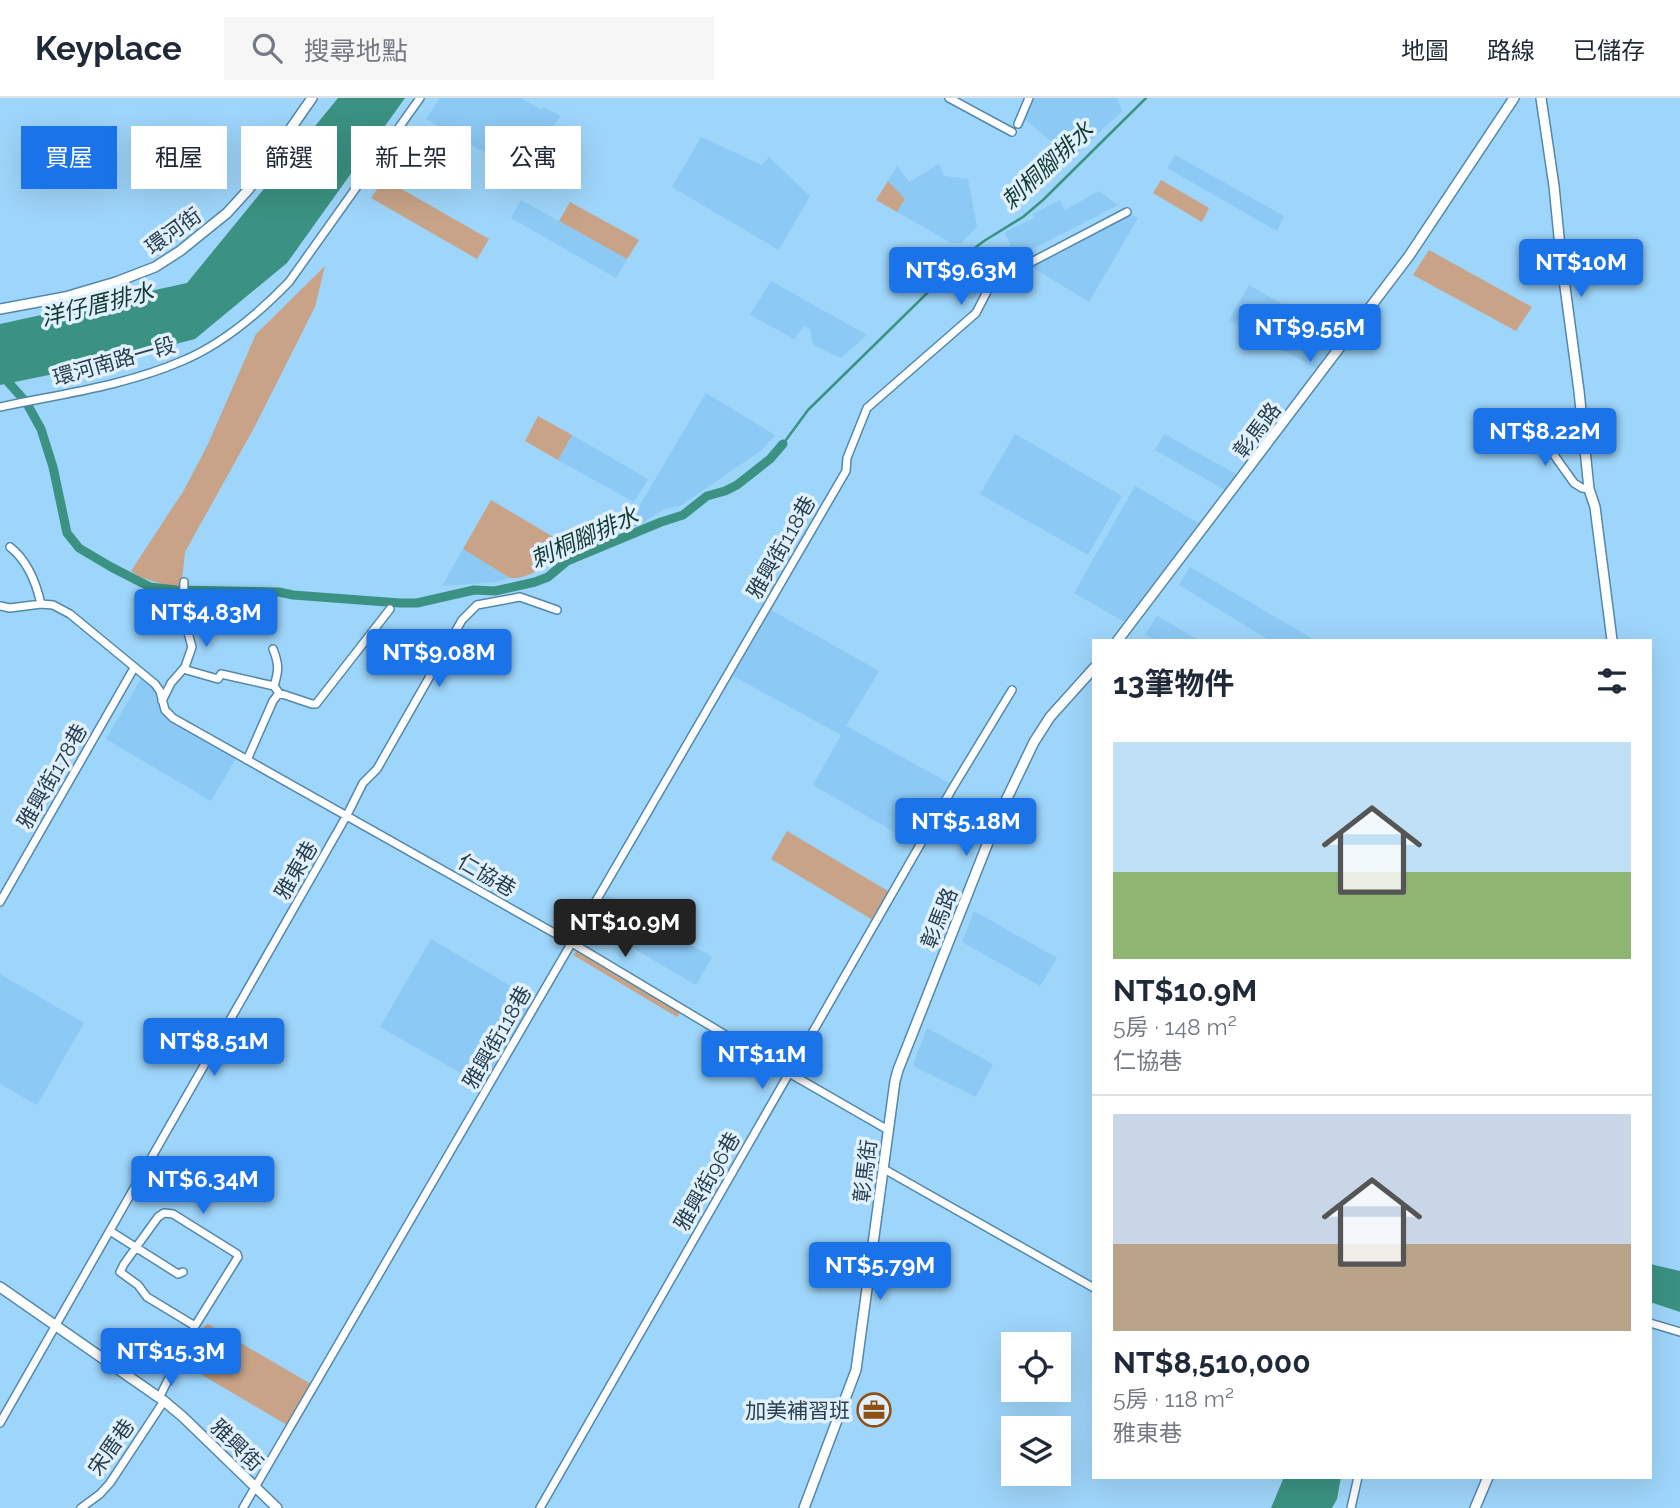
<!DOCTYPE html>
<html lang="zh-TW">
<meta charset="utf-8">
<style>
:root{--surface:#fff;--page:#f6f6f7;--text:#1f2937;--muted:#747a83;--line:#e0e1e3;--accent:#1a73e8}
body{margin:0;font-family:Raleway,"Noto Sans TC",sans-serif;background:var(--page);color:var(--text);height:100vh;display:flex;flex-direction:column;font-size:26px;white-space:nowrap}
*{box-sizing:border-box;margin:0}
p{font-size:23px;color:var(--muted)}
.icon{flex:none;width:38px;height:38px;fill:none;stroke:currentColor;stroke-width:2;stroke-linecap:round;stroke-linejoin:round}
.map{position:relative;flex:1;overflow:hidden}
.sheet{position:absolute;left:1092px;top:541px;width:560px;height:840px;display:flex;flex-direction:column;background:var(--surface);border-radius:0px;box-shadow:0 7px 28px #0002}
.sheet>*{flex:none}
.top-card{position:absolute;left:21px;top:28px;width:665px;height:63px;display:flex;gap:14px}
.tools{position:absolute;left:1001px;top:1234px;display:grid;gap:14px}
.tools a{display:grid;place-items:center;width:70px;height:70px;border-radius:0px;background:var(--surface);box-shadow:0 7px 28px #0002;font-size:35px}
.price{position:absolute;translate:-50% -60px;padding:0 16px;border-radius:7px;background:var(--accent);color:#fff;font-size:23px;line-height:46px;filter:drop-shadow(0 2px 4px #0008)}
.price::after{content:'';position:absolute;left:50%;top:42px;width:21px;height:16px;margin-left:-10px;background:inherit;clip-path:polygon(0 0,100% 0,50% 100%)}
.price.selected{background:#222;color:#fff}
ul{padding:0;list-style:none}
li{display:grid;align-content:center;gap:14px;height:371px;padding:0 21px}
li+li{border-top:2px solid var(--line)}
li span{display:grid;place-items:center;height:217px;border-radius:0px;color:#555}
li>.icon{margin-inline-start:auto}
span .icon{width:126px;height:126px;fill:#fffc;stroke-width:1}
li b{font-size:30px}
h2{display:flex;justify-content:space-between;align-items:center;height:84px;padding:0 21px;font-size:30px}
.chip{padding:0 24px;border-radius:0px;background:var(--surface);box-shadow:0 7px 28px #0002;font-size:24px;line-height:63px}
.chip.selected{background:var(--accent);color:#fff}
header{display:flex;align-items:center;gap:42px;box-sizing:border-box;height:98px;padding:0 35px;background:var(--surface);border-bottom:2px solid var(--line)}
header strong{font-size:33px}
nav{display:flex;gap:38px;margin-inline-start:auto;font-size:24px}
.search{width:490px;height:63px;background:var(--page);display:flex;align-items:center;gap:18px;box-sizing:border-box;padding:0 24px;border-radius:0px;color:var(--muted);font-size:26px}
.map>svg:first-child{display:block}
</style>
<header>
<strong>Keyplace</strong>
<div class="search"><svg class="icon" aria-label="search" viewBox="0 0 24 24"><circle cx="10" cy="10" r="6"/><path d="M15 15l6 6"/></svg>搜尋地點</div>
<nav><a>地圖</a><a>路線</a><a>已儲存</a></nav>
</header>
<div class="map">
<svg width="1680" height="1410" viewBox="0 0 1680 1410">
<rect width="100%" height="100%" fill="#9ed5fa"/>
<path fill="#8cc9f4" d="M440 0H521L542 12 544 9 560 18 526 78 426 21Z
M1031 0H1117L1122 13 1072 60 1023 20Z
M701 39 762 67 769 59 810 98 779 152 672 89Z
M1175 57 1284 118 1277 133 1167 70Z
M939 66 944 78 968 81 977 129 961 145 953 146 897 114 905 101 888 83 897 68 909 84Z
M1099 93 1118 107 1015 160 1005 134 1034 120 1033 116 1060 102 1065 112Z
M521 102 627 161 616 180 511 120Z
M1128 115 1138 120 1089 204 1025 165Z
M973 158 988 175 973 202 943 186Z
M771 183 867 237 841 260 813 247 810 231 804 228 794 241 750 217Z
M1249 187 1345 242 1322 274 1229 222Z
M706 295 775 337 762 352 680 408 665 411 633 430 630 424Z
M1015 336 1122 398 1088 457 980 396Z
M1164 336 1243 380 1232 396 1155 352Z
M572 337 648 381 634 404 558 362Z
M1135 388 1207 430 1131 528 1074 495Z
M463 451 510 480 496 484 442 488Z
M1190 469 1315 542H1269L1179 487Z
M771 512 879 573 846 628 956 689 920 749 813 687 841 637 733 578Z
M1157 518 1199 542H1155L1145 536Z
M143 577 156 585 170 616 239 655 211 703 106 641Z
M606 797 712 859 696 887 590 825Z
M974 813 1057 860 1040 888 962 844Z
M431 841 536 903 487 990 380 929Z
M0 876 84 925 37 1007 0 986Z
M927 930 993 966 976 999 915 969 913 966Z"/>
<path fill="#c8a387" d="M384 81 489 141 477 161 371 100Z
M1161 82 1209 110 1202 124 1153 95Z
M888 83 905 101 897 114 876 102Z
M570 104 639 142 627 161 559 123Z
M1429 152 1532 209 1516 233 1413 177Z
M325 168 315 209 254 330 185 454 181 492 140 479 131 473 184 392 208 346 256 236Z
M538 318 572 337 558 362 525 343Z
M491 402 570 449C553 461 532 482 510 480L463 451Z
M787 733 893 796 876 824 771 761Z
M578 852 681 913 677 919 573 857Z
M208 1226 311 1286 287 1327 187 1268 194 1237Z"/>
<path fill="#3b9282" d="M338 0H405L287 165 195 241 78 271 0 287V226L187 185Z
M1650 1166 1680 1173V1214L1650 1204Z
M1284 1379H1341L1337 1401 1332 1410H1271Z"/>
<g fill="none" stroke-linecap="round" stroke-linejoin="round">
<path stroke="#3b9282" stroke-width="2.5" d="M783 346 808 312 968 155 984 143 1023 119 1043 102 1146 0"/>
<path stroke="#3b9282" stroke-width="9" d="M0 275 26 304 41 331 53 369 67 435 79 450 111 469 150 489 176 492 279 494 293 497 400 505H417L474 492 495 493 535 484 548 479 567 463 661 424 683 417 707 398 725 393 737 387 770 361 783 346"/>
<defs>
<path id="minor" d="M949 0 1012 34
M1018 26 1029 0
M0 309C61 296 124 288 182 263 223 246 258 216 289 184L420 0
M1524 315 1574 385 1582 390 1589 391
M10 449C28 463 36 484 41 506
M0 508 10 510 41 506 53 507 70 516 155 586 160 593 165 612 173 620 572 845 789 975 888 1032
M185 521 241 524 253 532
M273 551C279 566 279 572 274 588
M183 571 218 581 221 576 274 588 279 595
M162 603 171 585 185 569 192 549 183 517 184 484
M247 662 273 603 279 595 312 606H316L390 511
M0 804 134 570
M884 1071 1094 1190
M110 1133 178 1176 183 1174
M1650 1225 1680 1234
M159 1300 195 1228 238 1159 237 1156 173 1116 164 1115 158 1119 124 1166 120 1174 138 1187 147 1199 195 1228
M0 1325 347 717 363 685 377 671 462 522 477 507 520 499 557 512
M81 1410 100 1396 110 1385 164 1303
M243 1410 846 373 847 360 867 310 976 215 993 182 1022 169 1127 114
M540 1410 952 691 1012 592
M1351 1410 1358 1379"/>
<path id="tertiary" d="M1541 0 1554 88 1561 159 1579 293 1589 391 1595 409 1612 542
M0 211 65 199 116 184 155 169 180 153 227 115 248 92 312 0
M1118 542 1409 158 1514 0
M0 1189 164 1303 183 1319 277 1410
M804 1410 856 1272 895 983 898 972 998 719 1034 644 1050 619 1094 570
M1475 1410 1488 1379"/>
</defs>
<use href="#minor" stroke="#5388ab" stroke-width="10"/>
<use href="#tertiary" stroke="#5388ab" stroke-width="12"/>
<use href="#minor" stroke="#fff" stroke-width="7"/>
<use href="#tertiary" stroke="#fff" stroke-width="9"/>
</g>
<defs>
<symbol id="office-ring" viewBox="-11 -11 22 22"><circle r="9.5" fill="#e0f0fc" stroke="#8e5014" stroke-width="1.5"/><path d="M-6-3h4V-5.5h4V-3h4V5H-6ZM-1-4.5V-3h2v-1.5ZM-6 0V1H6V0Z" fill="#8e5014"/></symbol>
</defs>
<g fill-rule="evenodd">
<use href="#office-ring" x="855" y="1293" width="38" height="38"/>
</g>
<g text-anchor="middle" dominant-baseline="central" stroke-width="7" stroke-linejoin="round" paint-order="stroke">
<g font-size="21" fill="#283f4e" stroke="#e0f0fc">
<text transform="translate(173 133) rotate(-36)">環河街</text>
<text transform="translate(114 263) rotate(-16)">環河南路一段</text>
<text transform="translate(1257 332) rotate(-53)">彰馬路</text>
<text transform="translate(781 449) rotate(-60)">雅興街118巷</text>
<text transform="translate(52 678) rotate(-60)">雅興街178巷</text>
<text transform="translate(296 772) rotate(-60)">雅東巷</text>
<text transform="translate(487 777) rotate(30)">仁協巷</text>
<text transform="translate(939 820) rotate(-68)">彰馬路</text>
<text transform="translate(497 939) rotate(-60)">雅興街118巷</text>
<text transform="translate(865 1073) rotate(-83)">彰馬街</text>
<text transform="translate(707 1083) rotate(-60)">雅興街96巷</text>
<text transform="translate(237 1347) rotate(44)">雅興街</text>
<text transform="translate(111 1349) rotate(-55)">宋厝巷</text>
</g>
<g font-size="21" fill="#283f4e" stroke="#e0f0fc" text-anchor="end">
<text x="850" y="1312">加美補習班</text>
</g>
<g font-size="23" font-style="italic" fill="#123b33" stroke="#e0f0fc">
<text transform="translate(1047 67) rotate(-43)">刺桐腳排水</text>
<text transform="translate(97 206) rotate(-14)">洋仔厝排水</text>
<text transform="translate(584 439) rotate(-24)">刺桐腳排水</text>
</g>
</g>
</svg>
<div class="tools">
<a><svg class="icon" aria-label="locate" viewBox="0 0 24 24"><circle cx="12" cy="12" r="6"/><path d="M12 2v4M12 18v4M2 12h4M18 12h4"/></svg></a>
<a><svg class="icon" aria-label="layers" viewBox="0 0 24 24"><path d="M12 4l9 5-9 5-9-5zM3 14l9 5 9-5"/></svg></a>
</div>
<b class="price" style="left:1581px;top:201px">NT$10M</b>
<b class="price" style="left:961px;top:209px">NT$9.63M</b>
<b class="price" style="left:1310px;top:266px">NT$9.55M</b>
<b class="price" style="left:1545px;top:370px">NT$8.22M</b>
<b class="price" style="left:206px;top:551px">NT$4.83M</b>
<b class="price" style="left:439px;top:591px">NT$9.08M</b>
<b class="price" style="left:966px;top:760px">NT$5.18M</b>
<b class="price selected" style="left:625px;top:861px">NT$10.9M</b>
<b class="price" style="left:214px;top:980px">NT$8.51M</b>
<b class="price" style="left:762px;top:993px">NT$11M</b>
<b class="price" style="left:203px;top:1118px">NT$6.34M</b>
<b class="price" style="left:880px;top:1204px">NT$5.79M</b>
<b class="price" style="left:171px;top:1290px">NT$15.3M</b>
<div class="top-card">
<a class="chip selected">買屋</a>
<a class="chip">租屋</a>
<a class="chip">篩選</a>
<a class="chip">新上架</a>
<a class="chip">公寓</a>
</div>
<section class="sheet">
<h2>13筆物件<svg class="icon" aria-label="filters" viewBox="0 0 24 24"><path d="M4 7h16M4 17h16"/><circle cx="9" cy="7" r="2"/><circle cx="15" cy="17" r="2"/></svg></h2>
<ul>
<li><span style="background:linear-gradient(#bfe0f5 60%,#8fb573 0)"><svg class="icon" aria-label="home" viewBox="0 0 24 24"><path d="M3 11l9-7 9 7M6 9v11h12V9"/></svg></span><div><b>NT$10.9M</b><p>5房 · 148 m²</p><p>仁協巷</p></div></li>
<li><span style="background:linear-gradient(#c9d6e8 60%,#b9a48a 0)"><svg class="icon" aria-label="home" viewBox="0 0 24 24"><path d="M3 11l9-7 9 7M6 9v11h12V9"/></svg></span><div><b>NT$8,510,000</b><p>5房 · 118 m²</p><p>雅東巷</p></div></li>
</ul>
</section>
</div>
